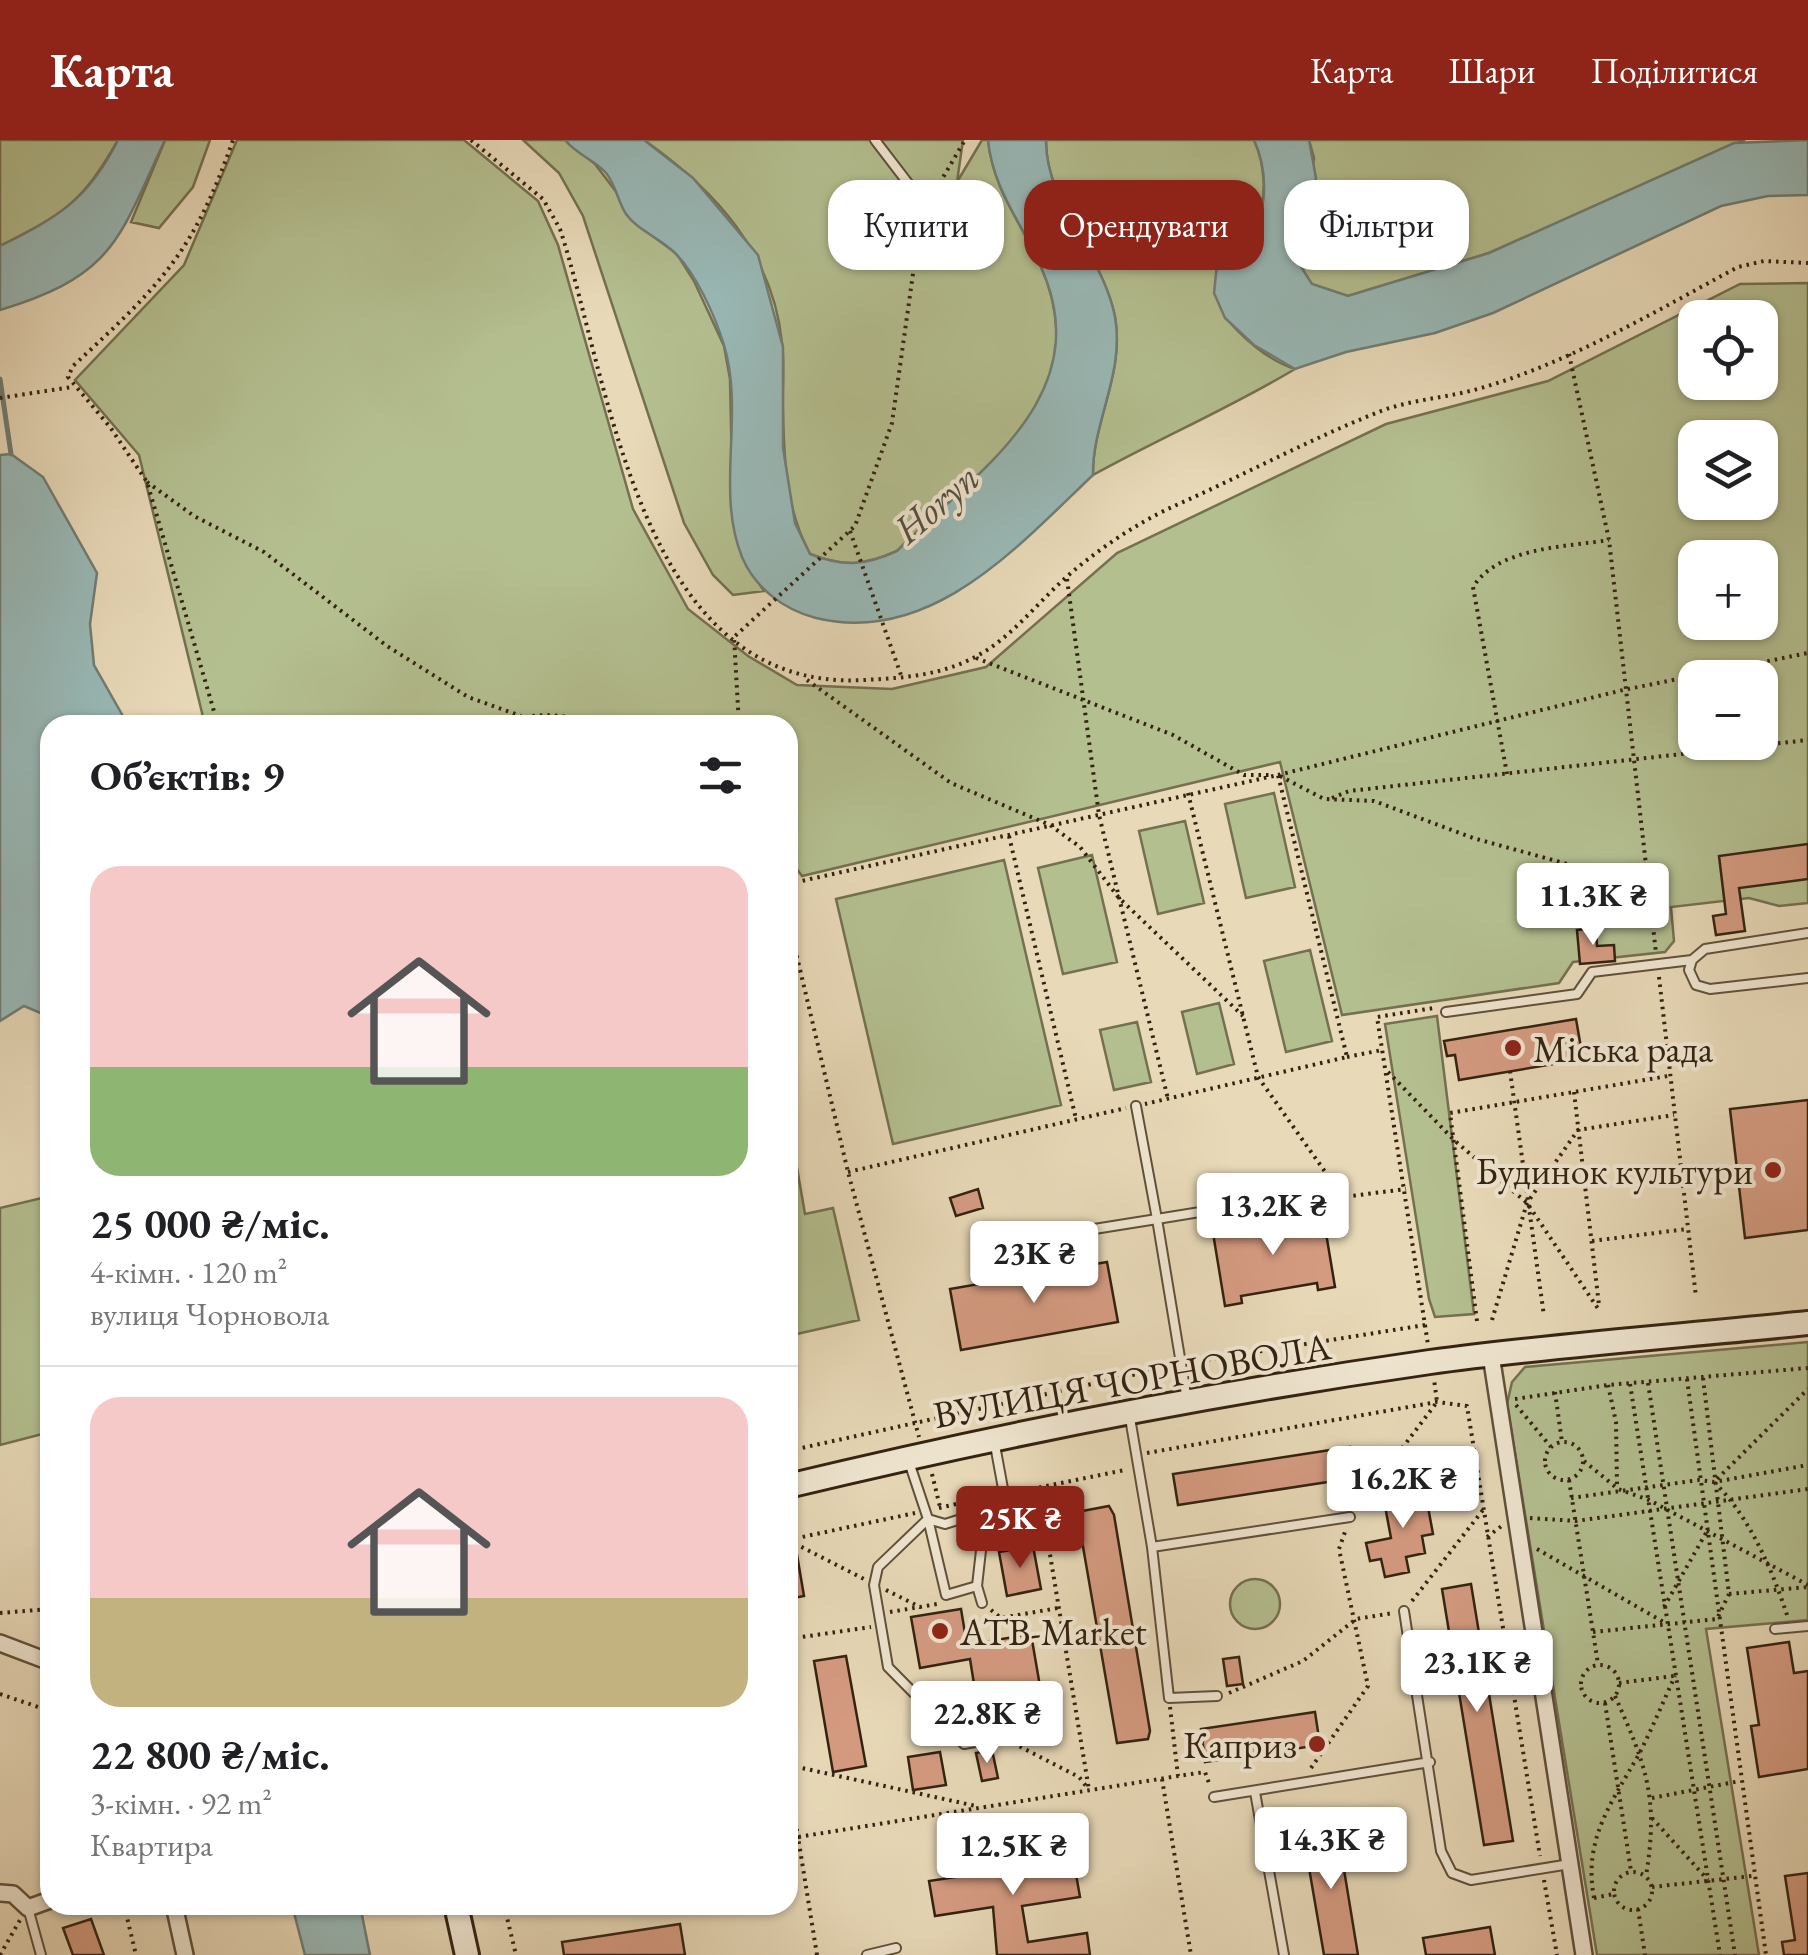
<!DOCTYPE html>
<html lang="uk">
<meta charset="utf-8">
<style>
:root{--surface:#fff;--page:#f2f2f2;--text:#202124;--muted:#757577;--line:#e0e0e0;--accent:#8f2418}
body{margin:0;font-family:"EB Garamond",serif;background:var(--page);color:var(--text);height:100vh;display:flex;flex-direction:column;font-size:38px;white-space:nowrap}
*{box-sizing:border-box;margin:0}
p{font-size:32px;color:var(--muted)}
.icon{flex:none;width:55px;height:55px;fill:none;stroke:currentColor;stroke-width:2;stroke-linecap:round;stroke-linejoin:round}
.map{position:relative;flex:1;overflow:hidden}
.details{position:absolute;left:40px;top:575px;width:758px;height:1200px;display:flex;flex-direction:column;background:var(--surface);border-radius:30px;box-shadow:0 2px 8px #0004}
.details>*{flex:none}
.hud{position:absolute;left:828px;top:40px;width:830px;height:90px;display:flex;gap:20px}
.controls{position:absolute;left:1678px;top:160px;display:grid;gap:20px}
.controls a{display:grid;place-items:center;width:100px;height:100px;border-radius:20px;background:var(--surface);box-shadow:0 2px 8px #0004;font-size:50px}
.price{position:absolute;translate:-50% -85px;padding:0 22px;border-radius:10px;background:#fff;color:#222;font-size:32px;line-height:65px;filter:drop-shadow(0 2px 5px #0008)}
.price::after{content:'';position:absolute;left:50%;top:60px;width:30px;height:22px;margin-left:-15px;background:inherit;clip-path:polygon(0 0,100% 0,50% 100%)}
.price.selected{background:var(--accent);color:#fff}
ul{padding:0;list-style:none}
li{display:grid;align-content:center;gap:20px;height:530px;padding:0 50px}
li+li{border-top:2px solid var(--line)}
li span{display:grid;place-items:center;height:310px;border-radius:30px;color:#555}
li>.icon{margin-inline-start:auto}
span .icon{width:180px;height:180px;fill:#fffc;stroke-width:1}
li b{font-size:42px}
h2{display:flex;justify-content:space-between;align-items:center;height:120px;padding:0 50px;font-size:42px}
.tag{padding:0 35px;border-radius:30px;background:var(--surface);box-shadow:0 2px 8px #0004;font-size:35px;line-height:90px}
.tag.selected{background:var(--accent);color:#fff}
header{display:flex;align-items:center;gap:60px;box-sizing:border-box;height:140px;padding:0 50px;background:var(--accent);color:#fff}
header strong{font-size:48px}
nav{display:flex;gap:55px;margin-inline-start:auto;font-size:35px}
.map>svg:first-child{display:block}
</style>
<header>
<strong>Карта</strong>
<nav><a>Карта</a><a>Шари</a><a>Поділитися</a></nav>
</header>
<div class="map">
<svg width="1808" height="1815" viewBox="0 0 1808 1815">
<rect width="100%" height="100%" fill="#e8d9b8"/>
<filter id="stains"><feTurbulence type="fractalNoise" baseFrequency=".002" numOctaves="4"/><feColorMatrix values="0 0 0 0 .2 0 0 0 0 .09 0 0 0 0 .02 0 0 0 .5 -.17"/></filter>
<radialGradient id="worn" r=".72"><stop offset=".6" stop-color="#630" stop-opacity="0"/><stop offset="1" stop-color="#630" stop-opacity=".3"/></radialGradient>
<path fill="#b4bf90" stroke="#747050" stroke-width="2.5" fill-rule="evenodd" d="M0 0H118C82 63 64 74 0 106Z
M165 0H210L193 47 159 88 131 82Z
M237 0H464L538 61 558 105 633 369 688 469 748 516 797 545 892 549 986 527 1117 413 1386 284 1548 241 1740 144 1808 143V763L1779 766 1749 758 1671 767 1674 801 1665 812 1573 822 1559 843 1342 875 1280 622 802 736 788 717V585H205L139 315 75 240 184 125ZM1695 178H1760V242H1695ZM1695 298H1760V362H1695ZM1695 418H1760V482H1695ZM1695 538H1760V602H1695Z
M523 0H565L595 24 646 91 677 114 694 141 724 206 730 239 733 381 743 419 764 451 733 455 713 435 684 383 583 76 559 33Z
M644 0H963L957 42 982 0H988C993 50 1022 83 1041 127 1058 164 1064 217 1045 254 1019 306 939 369 897 411 864 426 843 427 810 414 786 370 784 321 783 272 782 249 785 225 782 203 773 113 715 50 644 0Z
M1046 0H1254C1265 24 1268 58 1256 82 1250 95 1238 99 1229 109 1207 136 1215 169 1238 191 1254 207 1273 222 1295 229 1230 268 1160 298 1093 335 1092 282 1125 234 1115 177 1103 114 1045 64 1046 0Z
M1309 0H1745L1489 113 1348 156 1311 144 1298 122 1296 103 1307 71 1314 18Z
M1274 653 1295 747 1246 758 1225 664Z
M1185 681 1204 763 1158 774 1139 691Z
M1092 715 1117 822 1063 834 1038 728Z
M1004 720 1061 965 893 1004 836 759Z
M1310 810 1332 901 1286 912 1264 821Z
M1219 863 1234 924 1197 934 1182 872Z
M1437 876 1474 1174 1435 1177 1429 1159 1385 884Z
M1137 882 1151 942 1114 950 1100 890Z
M788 976 805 1074 833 1068 859 1180 788 1196Z
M50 1056V1292L0 1305V1068Z
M1808 1202V1480L1706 1489 1759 1815H1597L1507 1264 1512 1242 1525 1227Z
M1230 1464a25 25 0 1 1 50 0a25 25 0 1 1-50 0Z"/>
<path fill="#99b9b7" stroke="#707d74" stroke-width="2.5" d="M118 0H165C118 100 115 135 0 170V106C58 77 88 60 118 0Z
M565 0H644L693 38 758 115 783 207V308L795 383 810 414C843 427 864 426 897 411 977 331 1099 256 1041 127 1022 83 993 50 988 0H1046C1045 63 1103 114 1115 177 1125 234 1092 282 1093 335 1018 406 931 506 816 478 784 470 755 448 742 417 715 350 745 274 724 205 715 176 696 133 674 112 660 98 637 90 626 74 618 62 616 45 606 33 595 20 577 15 565 0Z
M1254 0H1309L1316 38 1296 103 1298 122 1312 144 1348 156 1489 113 1734 3 1808 0V55L1768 56 1721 66 1493 173 1435 193 1346 212 1295 229 1254 205 1225 178 1214 153 1217 124C1227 111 1241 103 1251 91 1270 67 1266 26 1254 0Z
M11 314 43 337 97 433 90 484 94 525 128 585H50V877L24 866 0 881V315Z
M292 1765H360L370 1815H305Z"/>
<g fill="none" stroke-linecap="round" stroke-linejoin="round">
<path stroke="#707d74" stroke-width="5" d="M0 239 11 314"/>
</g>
<path fill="#d59b81" stroke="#332210" stroke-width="2.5" d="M1808 704V739L1739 748 1745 791 1716 795 1713 776 1726 774 1719 716Z
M1596 788 1597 806 1614 805 1615 821 1580 824 1577 790Z
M1576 879 1583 919 1459 940 1455 915 1447 916 1444 901Z
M1808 960V1090L1745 1098 1730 969Z
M978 1049 983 1068 956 1076 950 1058Z
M1323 1075 1335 1147 1318 1150 1317 1143 1241 1156 1242 1163 1225 1166 1213 1093Z
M1107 1122 1118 1182 961 1210 950 1149Z
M1350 1307 1354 1338 1178 1365 1173 1334Z
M1415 1344 1418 1358 1426 1356 1433 1394 1422 1396 1425 1413 1406 1417 1409 1432 1385 1437 1381 1419 1370 1421 1366 1403 1391 1398 1385 1366 1395 1364 1392 1349Z
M1109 1366 1114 1375 1150 1591 1148 1599 1117 1603 1077 1372Z
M795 1403 804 1456 788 1459V1404Z
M1033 1406 1041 1449 1007 1456 999 1412Z
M1471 1444 1513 1701 1484 1705 1442 1449Z
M961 1469 967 1505 1031 1494 1042 1558 978 1569 970 1519 920 1528 911 1477Z
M1789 1502 1794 1533 1808 1531V1629L1759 1637 1751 1586 1759 1585 1747 1508Z
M846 1516 866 1626 833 1632 814 1521Z
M1239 1517 1243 1544 1227 1546 1223 1519Z
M1315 1572 1320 1605 1205 1622 1201 1589Z
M992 1610 998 1638 982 1641 976 1613Z
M940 1612 946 1645 913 1650 908 1617Z
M1337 1687 1358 1815H1324L1303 1693Z
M1047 1709 1049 1721 1073 1717 1080 1757 1022 1766 1028 1802 1087 1793 1090 1815H997L993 1767 935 1776 929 1741 956 1737 954 1724Z
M1808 1733V1815H1784L1782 1802 1795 1800 1785 1736Z
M91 1779 104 1815H73L63 1788Z
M680 1784 685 1815H564L562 1802Z
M1490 1787 1495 1815H1426L1423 1798Z"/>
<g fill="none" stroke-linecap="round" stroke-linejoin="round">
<defs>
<path id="lane" d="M875 0 924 64
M1808 793 1705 809 1692 820 1689 830 1696 845 1710 849 1808 838
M1446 872 1577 854 1592 832 1692 820
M1044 1097 1157 1079 1136 966
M1187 1260 1157 1079 1292 1057
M1130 1278 1152 1407 1169 1558 1217 1556
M908 1319 928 1379 878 1427 874 1445 888 1527 964 1604 1002 1597
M985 1375 977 1446 946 1455 928 1379 945 1384 999 1367 1004 1354 995 1305
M1152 1407 1350 1377
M977 1446 982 1463
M1404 1471 1441 1711 1452 1733 1471 1740 1570 1724
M1775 1489 1808 1486
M1255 1652 1284 1815
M1214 1657 1430 1622
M28 1768 41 1815
M867 1815 896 1808"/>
<path id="street" d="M1491 1215 1584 1815
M0 1503 50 1522
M0 1753 13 1754 28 1768 50 1760
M174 1765 185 1815"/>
<path id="secondary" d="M788 1346C1000 1295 1213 1253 1430 1222 1555 1205 1682 1196 1808 1183
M456 1765 467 1815"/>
</defs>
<use href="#lane" stroke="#60503a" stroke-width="12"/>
<use href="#street" stroke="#60503a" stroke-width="20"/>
<use href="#secondary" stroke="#332210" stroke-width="28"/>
<path stroke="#332210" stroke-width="4" stroke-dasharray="2.5 5" stroke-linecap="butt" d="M471 0 543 59 560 89C611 245 640 553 864 540 901 538 937 536 971 519 1007 502 1032 469 1061 442 1091 414 1135 384 1172 367 1242 336 1310 299 1381 271 1413 259 1448 258 1481 248 1571 222 1656 171 1738 127L1764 121 1808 123
M932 56 965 0
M1569 214 1609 400 1656 813
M0 258 72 247
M147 342 194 376 264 412 387 506 468 557 521 576
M850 391 902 538
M1067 439 1099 675 1168 959
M976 518 1173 595 1244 635H1271
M807 540 951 643 1050 685 1080 707 1119 758 1243 876
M218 585 147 342 110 287 68 237 73 226C159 146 193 115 233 0
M496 585C532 572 562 572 597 585
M739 585 734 497 855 386 892 283 921 77
M1507 634 1473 447C1498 407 1566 407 1609 400
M1278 635 1623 550 1808 513
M1280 636 1324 659 1374 661 1473 698 1647 746
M1188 653 1258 937 1343 1057 1406 1049
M1332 658 1349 651 1808 600
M1009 696 1076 979
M788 744 1278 635 1347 917 1145 964
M788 779 848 1032 919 1297
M1659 837 1696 1157
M1347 917 1382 910
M1510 931 1544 1176
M1388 932 1454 1000 1527 1063 1599 1170
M1574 952 1599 1165
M848 1032 1126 968
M1592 1101 1687 1089
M1492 1180 1527 1063 1578 990 1674 975
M1477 1181 1450 973 1668 936
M1425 1185 1428 1205
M1193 1222 1425 1185 1377 877 1434 868
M1687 1239 1766 1815
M1648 1243 1735 1815
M1630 1244 1720 1815
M1608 1245 1616 1282 1617 1345
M1555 1252 1562 1302
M1515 1259 1608 1245 1808 1228
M1516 1265 1551 1307
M1545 1321a19 19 0 1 1 38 0a19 19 0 1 1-38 0Z
M788 1311 1169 1227
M1147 1313 1437 1262 1467 1266 1540 1716
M1584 1321 1618 1349 1649 1360 1808 1445
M932 1334 940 1367
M1569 1340 1598 1524
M1039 1348 1089 1650
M1017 1352 1125 1330
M1571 1358 1699 1340 1714 1342 1808 1325
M939 1368 978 1359
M1357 1368 1437 1262 1434 1239
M1530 1378 1576 1381 1808 1349
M1487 1397 1503 1385
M788 1400 915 1373
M788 1400 864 1439
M1537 1409 1667 1484
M886 1450 920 1467 937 1464
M1729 1454 1808 1447
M1412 1461 1483 1370
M1664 1467 1706 1393
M991 1470 1001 1478 1058 1468
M890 1472 920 1467
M0 1473 50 1469
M1787 1475C1772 1429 1749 1376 1714 1342L1808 1249
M1593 1492 1717 1479 1729 1454 1703 1238
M788 1499 871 1487
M1581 1544a19 19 0 1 1 38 0a19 19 0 1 1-38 0Z
M1619 1543 1674 1536
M1229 1553 1303 1521 1356 1479 1393 1473
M0 1554 50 1571
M1615 1556C1646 1626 1659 1657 1646 1736
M1605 1563 1631 1731
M1170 1567 1178 1636 1205 1632 1210 1646
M1013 1603 1079 1637 1086 1646
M788 1625 976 1666
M1311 1628 1368 1546 1339 1409 1346 1389
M788 1637 798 1697 788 1699
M1162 1639 1191 1815
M1652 1658 1740 1641
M1652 1678 1708 1740
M1614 1751a19 19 0 1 1 38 0a19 19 0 1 1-38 0Z
M1544 1740 1557 1815
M1652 1747 1752 1736
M1594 1758C1583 1699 1611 1664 1639 1614 1652 1589 1663 1562 1675 1536
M1594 1758 1614 1754
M124 1765 136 1815
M504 1765 516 1815
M1638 1769 1645 1815
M0 1815 20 1780
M817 1815 798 1697 1178 1636"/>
<use href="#lane" stroke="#f0e6d1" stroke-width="8"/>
<use href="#street" stroke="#f0e6d1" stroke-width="15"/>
<use href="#secondary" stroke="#f0e6d1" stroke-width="22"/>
</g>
<g fill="#8f2418" stroke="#f0e6d1" stroke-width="4">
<circle cx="1513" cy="908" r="10"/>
<circle cx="1773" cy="1030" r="10"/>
<circle cx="940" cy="1491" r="10"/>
<circle cx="1317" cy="1604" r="10"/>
</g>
<g text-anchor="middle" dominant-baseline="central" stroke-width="8" stroke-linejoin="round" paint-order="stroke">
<g font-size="38" fill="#332210" stroke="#f0e6d1" text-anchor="start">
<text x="1533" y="908">Міська рада</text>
<text x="1753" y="1030" text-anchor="end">Будинок культури</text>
<text x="960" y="1491">ATB-Market</text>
<text x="1297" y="1604" text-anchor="end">Каприз</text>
</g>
<g font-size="38" fill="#332210" stroke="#f0e6d1">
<text transform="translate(1132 1240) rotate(-10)">ВУЛИЦЯ ЧОРНОВОЛА</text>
</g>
<g font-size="40" font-style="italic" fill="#524f42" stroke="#f0e6d1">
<text transform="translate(936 363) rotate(-41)">Horyn</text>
</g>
</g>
<rect width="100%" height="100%" filter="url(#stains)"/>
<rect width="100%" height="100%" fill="url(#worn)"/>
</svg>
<div class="controls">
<a><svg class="icon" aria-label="locate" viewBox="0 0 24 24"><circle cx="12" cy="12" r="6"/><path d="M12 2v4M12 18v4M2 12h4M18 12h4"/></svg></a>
<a><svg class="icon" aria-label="layers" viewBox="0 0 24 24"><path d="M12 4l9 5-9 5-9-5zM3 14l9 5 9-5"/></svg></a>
<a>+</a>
<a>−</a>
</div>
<b class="price" style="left:1593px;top:808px">11.3K ₴</b>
<b class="price" style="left:1273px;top:1118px">13.2K ₴</b>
<b class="price" style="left:1034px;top:1166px">23K ₴</b>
<b class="price" style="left:1403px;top:1391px">16.2K ₴</b>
<b class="price selected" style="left:1020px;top:1431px">25K ₴</b>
<b class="price" style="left:1477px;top:1575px">23.1K ₴</b>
<b class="price" style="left:987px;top:1626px">22.8K ₴</b>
<b class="price" style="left:1331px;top:1752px">14.3K ₴</b>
<b class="price" style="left:1013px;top:1758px">12.5K ₴</b>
<div class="hud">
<a class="tag">Купити</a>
<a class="tag selected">Орендувати</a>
<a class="tag">Фільтри</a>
</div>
<section class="details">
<h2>Об’єктів: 9<svg class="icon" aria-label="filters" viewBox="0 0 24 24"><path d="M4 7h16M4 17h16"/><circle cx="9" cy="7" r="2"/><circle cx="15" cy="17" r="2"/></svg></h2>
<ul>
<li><span style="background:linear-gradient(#f6c9c9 65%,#8fb573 0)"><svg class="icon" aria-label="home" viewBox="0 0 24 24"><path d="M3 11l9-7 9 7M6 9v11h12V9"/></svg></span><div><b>25 000 ₴/міс.</b><p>4-кімн. · 120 m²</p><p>вулиця Чорновола</p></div></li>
<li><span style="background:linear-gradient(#f6c9c9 65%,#c2b280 0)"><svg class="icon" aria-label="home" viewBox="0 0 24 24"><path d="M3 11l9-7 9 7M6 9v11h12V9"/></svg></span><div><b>22 800 ₴/міс.</b><p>3-кімн. · 92 m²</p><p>Квартира</p></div></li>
</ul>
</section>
</div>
